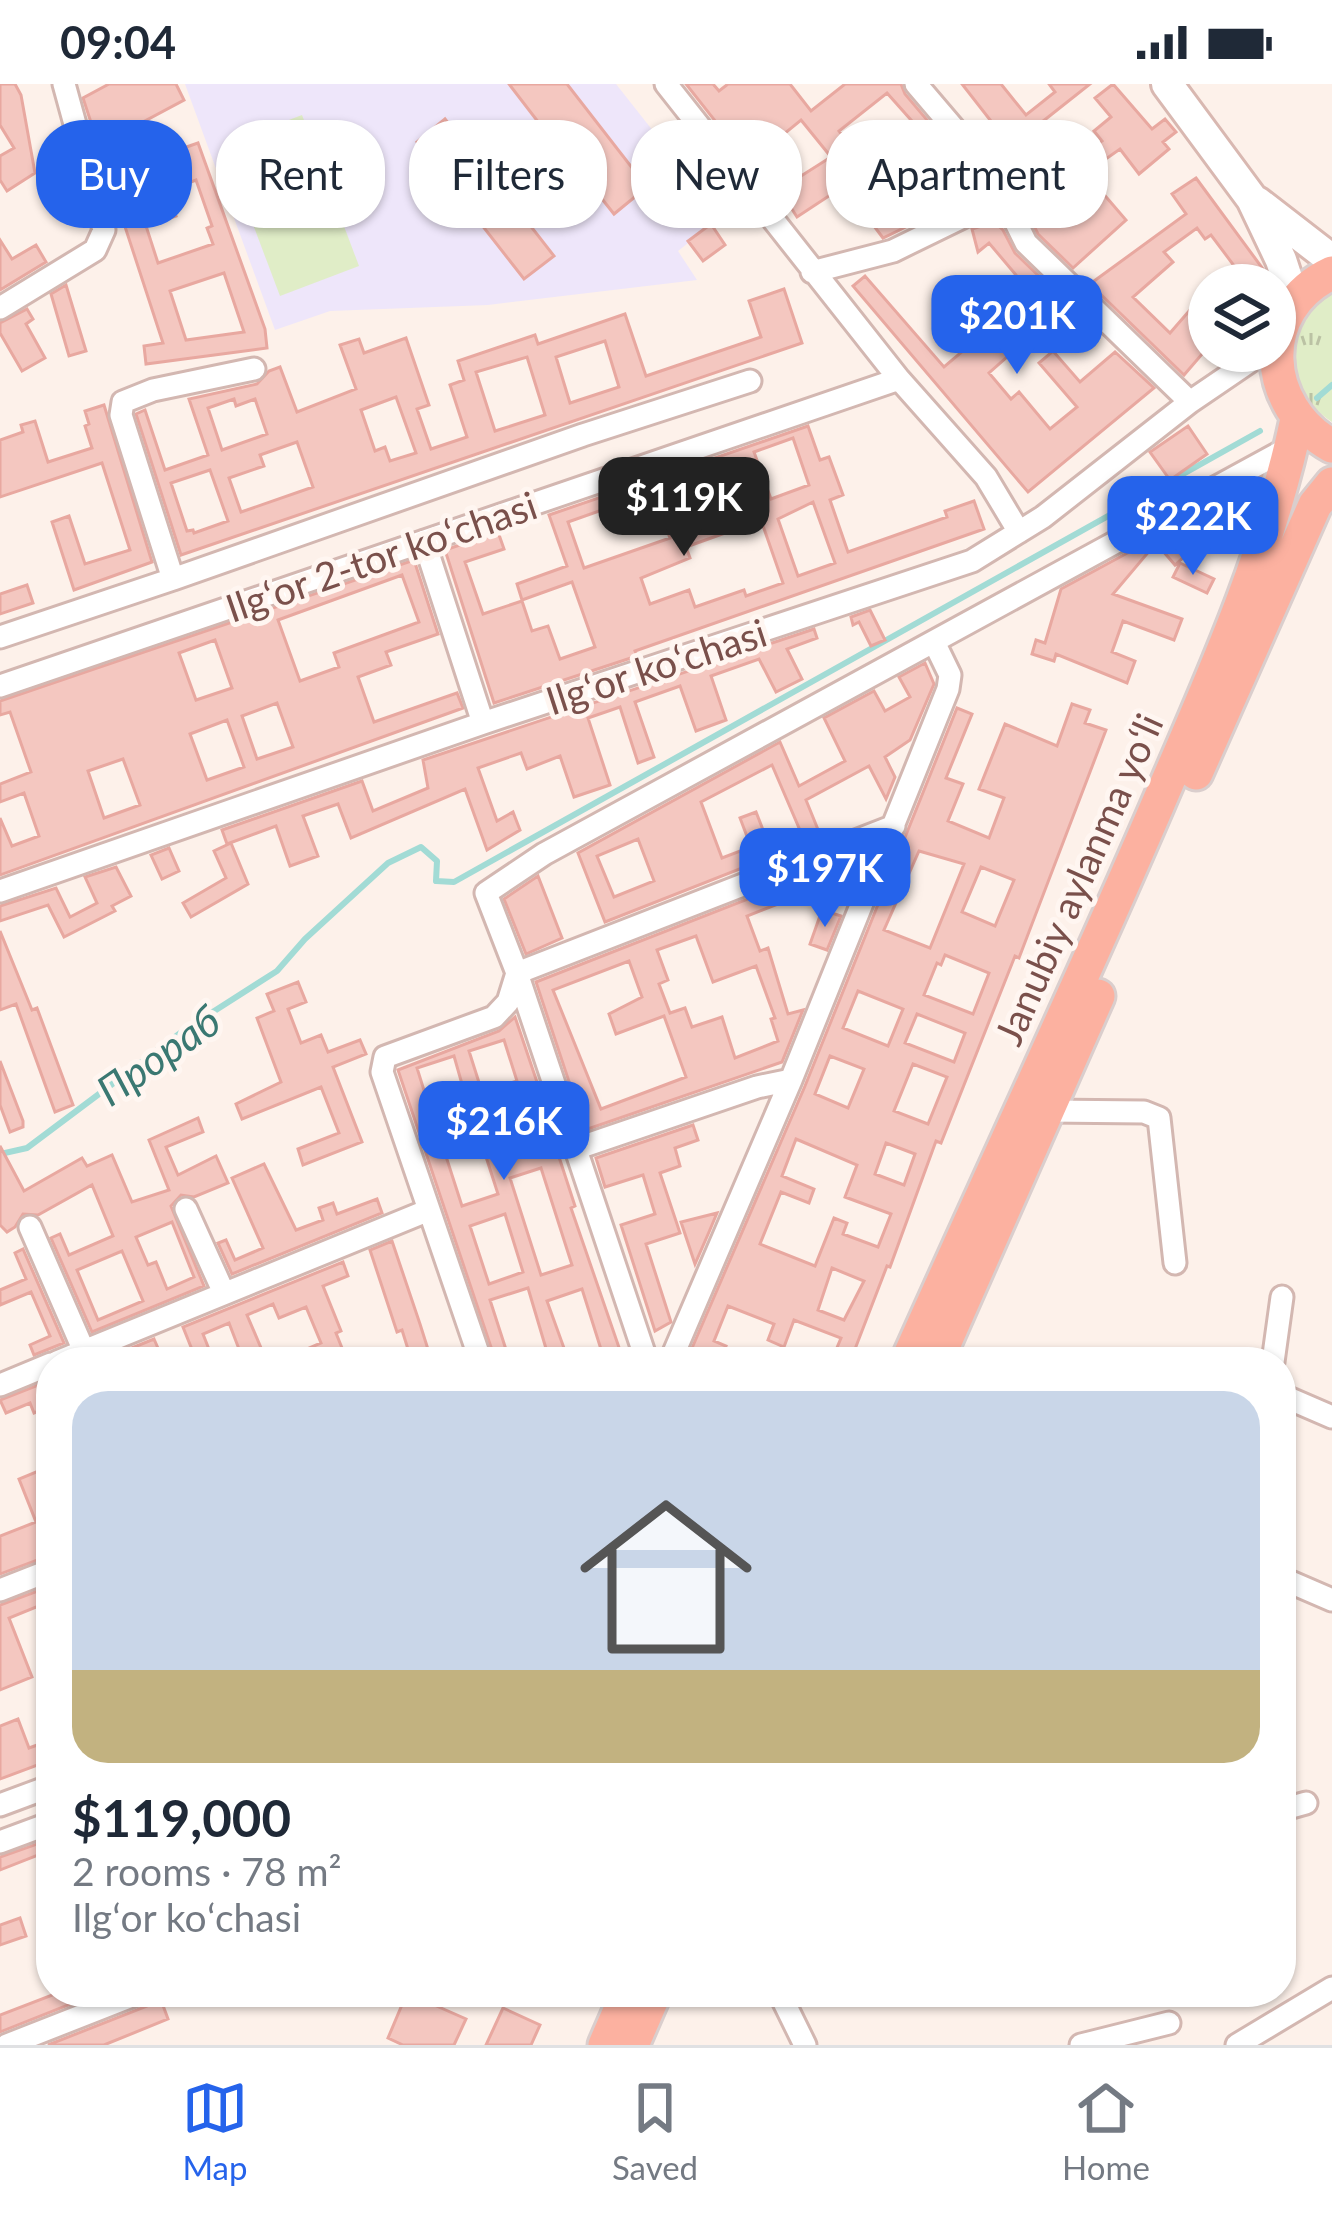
<!DOCTYPE html>
<meta charset="utf-8">
<style>
:root{--surface:#fff;--page:#f2f2f3;--text:#1f2937;--muted:#747a83;--line:#e0e1e3;--accent:#2563eb}
body{margin:0;font-family:Lato,sans-serif;background:var(--page);color:var(--text);height:100vh;display:flex;flex-direction:column;font-size:45px;white-space:nowrap}
*{box-sizing:border-box;margin:0}
p{font-size:39px;color:var(--muted)}
.icon{flex:none;width:66px;height:66px;fill:none;stroke:currentColor;stroke-width:2;stroke-linecap:round;stroke-linejoin:round}
.map{position:relative;flex:1;overflow:hidden}
.side{position:absolute;left:36px;top:1263px;width:1260px;height:660px;display:flex;flex-direction:column;background:var(--surface);border-radius:48px;box-shadow:0 3px 9px #0004}
.side>*{flex:none}
.hud{position:absolute;left:36px;top:36px;width:1260px;height:108px;display:flex;gap:24px}
.tools{position:absolute;left:1188px;top:180px;display:grid;gap:24px}
.tools a{display:grid;place-items:center;width:108px;height:108px;border-radius:50%;background:var(--surface);box-shadow:0 3px 9px #0004;font-size:60px}
.price{position:absolute;translate:-50% -102px;padding:0 27px;border-radius:24px;background:var(--accent);color:#fff;font-size:39px;line-height:78px;filter:drop-shadow(0 3px 6px #0008)}
.price::after{content:'';position:absolute;left:50%;top:72px;width:36px;height:27px;margin-left:-18px;background:inherit;clip-path:polygon(0 0,100% 0,50% 100%)}
.price.current{background:#222;color:#fff}
ul{padding:0;list-style:none}
li{display:grid;align-content:center;gap:24px;height:636px;padding:0 36px}
li span{display:grid;place-items:center;height:372px;border-radius:36px;color:#555}
li>.icon{margin-inline-start:auto}
span .icon{width:216px;height:216px;fill:#fffc;stroke-width:1}
li b{font-size:51px}
.pill{padding:0 42px;border-radius:48px;background:var(--surface);box-shadow:0 3px 9px #0004;font-size:42px;line-height:108px}
.pill.current{background:var(--accent);color:#fff}
.status{display:flex;justify-content:space-between;align-items:center;height:84px;padding:0 60px;background:var(--surface);direction:ltr}
.status svg{height:33px;fill:currentColor}
.tab-bar{display:flex;justify-content:space-around;align-items:center;height:168px;border-top:3px solid var(--line);background:var(--surface);font-size:33px;color:var(--muted)}
.tab-bar a{display:grid;justify-items:center;gap:6px}
.tab-bar .current{color:var(--accent)}
.map>svg:first-child{display:block}
</style>
<div class="status"><b>09:04</b><svg viewBox="0 0 49 12"><path d="M0 12V9h3v3zM5 12V6h3v6zM10 12V3h3v9zM15 12V0h3v12zM26 1h20v11H26zM47 4h2v5h-2z"/></svg></div>
<div class="map">
<svg width="1332" height="1961" viewBox="0 0 1332 1961">
<defs>
<pattern id="grass-tufts" width="24" height="20" patternUnits="userSpaceOnUse" patternTransform="scale(3)"><rect width="24" height="20" fill="#e0edc7"/><path d="M3 7l-1-3M5 7V3M7 7l1-3M15 17l-1-3M17 17v-4M19 17l1-3" fill="none" stroke="#bbc2a4"/></pattern>
</defs>
<rect width="100%" height="100%" fill="#fdf1ea"/>
<path fill="#eee6fa" d="M185 0H616L721 133 678 167 697 196 488 221 330 227 275 246Z"/>
<path fill="url(#grass-tufts)" d="M1332 202V338C1303 319 1281 283 1295 246 1301 231 1321 215 1332 202Z"/>
<path fill="#e0edc7" d="M302 31 359 182 280 212 223 61Z"/>
<g fill="none" stroke-linecap="round" stroke-linejoin="round">
<path stroke="#a2dbd5" stroke-width="6" d="M1317 314 1332 301
M0 1070 27 1064 183 947 277 887 305 855 388 779 421 763 437 777 436 797 454 798 1260 347"/>
</g>
<path fill="#f4c7c0" stroke="#e8a8a0" stroke-width="3" fill-rule="evenodd" d="M0 0H15L21 11 35 89 7 107 0 96V72L14 64 0 41Z
M109 0H176L184 16 115 53 126 84 198 59 265 245 267 264 146 280 144 262 163 259 83 14ZM185 80 191 98 196 96 212 142 207 144 213 160 158 179 146 142 176 132 171 117 148 125 138 96ZM224 189 244 248 186 256 170 207Z
M509 0H567L647 103 614 130 568 72 511 117 554 172 524 195 417 58 445 35 483 84 539 39Z
M686 0H713L719 7 728 0H790L811 27 845 0H901L905 10 933 43 907 64 943 105 968 85 983 105 883 154 844 102 797 133 788 119 783 123ZM887 9 911 36 857 70 839 47ZM801 36 831 73 790 99 763 67ZM890 74 928 118 890 138 860 97Z
M962 0H1001L1026 31 1055 8 1049 0H1090L1028 49 1022 41 1005 55Z
M1113 0 1152 45 1165 35 1176 48 1163 58 1169 65 1139 90 1120 65 1090 86 1104 104 1101 107 1126 136 1073 184 1038 150 1030 134 1049 117 1040 100 1102 57 1094 47 1111 33 1095 14Z
M1196 94 1263 185 1267 196 1263 201H1214L1235 183 1211 151 1205 155 1197 144 1164 168 1173 178 1133 213 1170 249 1209 204V262L1184 291 1090 200 1186 130 1172 110Z
M994 138 1003 146 1015 169 1051 204 1009 240 1024 258 989 289 1011 315 1019 308 1050 345 1077 323 1039 279 1053 267 1080 298 1115 268 1154 304 1028 408 853 202 865 192 944 283 983 250 959 222 981 206 1000 228 1027 204 989 159 978 168 972 145Z
M711 140 725 161 703 177 688 157Z
M0 156 12 175 36 161 46 178 0 206Z
M66 201 86 267 69 272 51 210Z
M784 205 802 259 181 471 136 330 145 326 165 386 208 371 189 315 257 300 269 287 280 283 297 328 356 305 340 261 359 255 364 269 406 254 429 321 417 325 431 365 467 353 450 301 464 296 458 277 535 251 538 260 625 230 646 292 761 253 749 217ZM605 257 619 303 570 319 556 273ZM527 273 545 331 495 347 476 288ZM396 313 416 369 390 377 385 363 375 367 361 326ZM234 315 236 322 255 315 267 350 222 366 208 324ZM297 358 313 403 241 428 229 394 264 382 260 371ZM210 386 228 437 194 449 193 446 187 447 171 399Z
M1066 218 1091 251 1077 262 1050 230Z
M27 225 33 235 26 240 45 274 22 287 0 249V239Z
M104 321 152 478 74 506 52 438 69 432 85 480 130 466 102 379 0 413V356L23 348 21 341 35 337 48 378 92 364 85 342 89 340 85 327Z
M808 342 820 376 829 373 843 411 830 416 848 468 947 433 945 427 974 417 984 445 635 567 637 572 494 619 445 466 498 448 504 465 465 478 483 530 522 517 532 547 548 542 560 575 595 563 572 498 522 516 517 500 567 482 549 431ZM793 354 809 401 771 415 754 368ZM740 376 756 421 745 425 751 440 761 436 783 499 746 512 744 506 695 523 689 506 650 520 641 494 690 474 686 463 725 449 720 434 684 446 668 401ZM653 408 670 454 584 484 568 438ZM813 418 835 479 798 492 778 435Z
M1188 342 1207 370 1170 396 1150 368Z
M1236 410 1240 416 1209 438 1182 466 1186 471 1175 481 1156 459 1113 510 1182 535 1174 556 1123 537 1112 568 1135 577 1127 599 1056 570 1054 577 1032 570 1036 556 1045 559 1061 505Z
M414 476 438 550 386 568 391 581 358 593 374 638 457 609 463 624 0 791V734L12 762 39 752 24 709 0 718V700L31 688 10 628 0 631V617ZM402 491 419 538 334 569 339 583 300 597 278 536ZM215 556 232 604 196 616 179 569ZM277 619 293 663 257 675 242 632ZM227 636 244 683 207 696 190 650ZM123 675 140 721 104 734 88 687Z
M1180 479 1214 495 1207 509 1173 493Z
M27 501 33 519 0 530V510Z
M870 526 885 556 871 562 859 538 853 541 851 533Z
M814 545 817 554 787 565 802 595 776 608 759 575 711 592 726 636 696 647 680 602 635 618 654 673 638 679 620 623 588 634 610 701 574 713 560 672 527 685 521 669 478 684 497 737 513 728 520 746 487 766 465 705 351 754 338 720 303 732 318 772 290 782 276 742 227 760 222 746 362 697 373 727 428 704 423 676Z
M925 579 934 600 910 656 885 673 895 693 886 715 869 682 806 716 821 753 605 838 578 769 780 658 799 702 845 677 824 634 874 607 885 627 910 613 899 593ZM772 681 799 744 767 756 756 728 740 734 751 763 722 774 701 718ZM638 755 654 797 614 813 597 772Z
M1072 620 1090 626 1085 639 1106 646 1019 874 1015 872 941 1059 936 1057 890 1183 887 1182 850 1278H831L841 1254 794 1236 784 1263 768 1256 774 1240 728 1222 714 1257 726 1262 719 1278 708 1273 706 1278H686L805 1002 957 624 972 630 946 694 963 700 948 737 989 754 1004 714 979 705 1005 640 1057 662ZM919 767 964 780 930 864 884 846ZM981 783 1014 796 995 842 962 828ZM945 871 989 889 973 930 924 911 937 879 941 881ZM858 907 903 925 888 962 843 944ZM917 930 965 949 954 978 905 959ZM830 972 864 985 848 1024 815 1010ZM913 980 947 993 928 1040 894 1027ZM796 1055 857 1081 845 1113 891 1130 878 1163 843 1150 847 1139 834 1134 815 1182 760 1160 781 1108 809 1119 814 1105 782 1092ZM886 1059 915 1070 904 1101 875 1090ZM832 1184 864 1197 844 1236 818 1226Z
M231 759 248 800 191 833 183 819 226 794 214 767Z
M169 764 179 787 162 795 151 771Z
M116 783 131 812 112 822 115 827 64 853 48 821 0 837V822L56 804 70 833 97 819 85 793Z
M538 792 562 854 526 870 504 815Z
M791 798 796 813 747 832 760 867 768 864 788 930 803 926 782 978 585 1046 536 898ZM696 852 713 898 756 882 775 934 771 935 778 957 735 974 722 933 692 943 685 924 670 929 659 900 668 896 657 866ZM629 877 642 913 609 930 616 950 664 932 686 993 601 1025 553 906Z
M822 826 841 832 827 866 810 860Z
M0 847 32 926 37 924 73 1021 55 1028 16 920 0 926Z
M298 898 306 918 288 925 301 959 321 951 328 968 360 956 366 970 333 983 362 1058 303 1081 298 1065 339 1049 321 1003 242 1035 236 1020 281 998 257 934 274 927 267 910Z
M515 933 560 1066 559 1073 575 1122 571 1124 624 1278H605L582 1205 547 1217 569 1278H550L528 1204 490 1216 510 1278H496L398 986 499 947ZM504 956 517 997 482 1008 469 967ZM454 972 468 1021 432 1032 417 984ZM516 1020 531 1065 512 1071 502 1066 489 1029ZM478 1048 498 1110 462 1122 442 1060ZM541 1084 572 1181 541 1191 510 1094ZM505 1130 523 1188 489 1200 470 1142Z
M0 977 23 1037V1043L10 1048 0 1021Z
M198 1034 203 1048 166 1063 178 1091 216 1072 228 1099 194 1113 181 1111 171 1122 204 1202 92 1248 51 1154 60 1150 69 1171 113 1152 92 1101 38 1131 23 1130 15 1143 7 1148 0 1141V1062L24 1107 82 1074 87 1082 112 1071 132 1118 169 1106 149 1056ZM172 1138 194 1193 167 1205 156 1178 148 1181 136 1153ZM122 1167 143 1217 98 1236 77 1186Z
M693 1041 698 1056 675 1064 680 1082 660 1089 680 1149 646 1160 671 1238 655 1247 621 1141 655 1130 643 1091 605 1103 596 1074Z
M264 1080 296 1146 323 1136 319 1124 333 1119 337 1130 377 1115 382 1129 232 1190 218 1159 226 1156 235 1176 263 1164 232 1094Z
M717 1129 709 1148 695 1180 681 1138Z
M392 1157 420 1240 432 1278H412L402 1246 397 1248 370 1166Z
M23 1165 64 1259 34 1271 30 1261 50 1252 31 1208 0 1221V1206L26 1195 15 1169Z
M343 1178 348 1192 323 1202 341 1247 336 1249 344 1269 323 1278H277L321 1259 306 1223 279 1234 273 1220 247 1231 267 1278H244L229 1239 203 1250 214 1278H197L183 1243Z
M154 1255 164 1278H145L143 1273 130 1278H97Z
M51 1296V1322L34 1329 30 1319 6 1329 0 1316Z
M41 1386 47 1402 39 1405 51 1432V1471L0 1490V1452L36 1438 19 1395Z
M51 1502V1517L9 1534 32 1593 0 1606V1521Z
M18 1635 29 1664 51 1656V1676L0 1695V1642Z
M51 1755V1766L0 1786V1773Z
M20 1834 26 1852 0 1861V1841Z
M60 1908H101L0 1948V1931Z
M158 1908 168 1935 104 1961H48L147 1922Z
M407 1909 466 1935 454 1961H403L388 1954Z
M503 1924 540 1941 531 1961H486Z"/>
<g fill="none" stroke-linecap="round" stroke-linejoin="round">
<defs>
<path id="minor" d="M666 0 899 295 986 393 1019 448
M916 0 991 88 1026 159 1190 318
M812 188 893 167 981 124 1006 122
M0 224 95 166 104 146 64 0
M424 457 483 639
M173 495 583 351 750 297
M0 553 173 495 121 331 123 318 153 306 254 285
M0 602 899 295
M0 807 483 639 972 477 1043 433 1190 318 1265 267
M1048 1027 1144 1028 1159 1034 1175 1179
M575 1065 757 1003 791 996
M186 1125 224 1209
M30 1143 84 1267
M57 1278 429 1126
M481 1278 382 988 385 973 494 933 508 918 517 889 894 742
M647 1278 517 889 486 809 544 770 1292 362
M670 1278 791 996 948 605 950 591 934 558
M1273 1278 1282 1213
M0 1301 51 1280
M1281 1311 1332 1333
M1281 1494 1332 1516
M0 1506 51 1486
M0 1721 51 1702
M1281 1726 1306 1719
M0 1758 51 1739
M779 1908 805 1961
M7 1961 142 1908
M1081 1961 1169 1939
M1237 1961 1332 1904"/>
<path id="secondary" d="M1167 0 1252 115 1281 176 1295 219
M1257 118 1332 176"/>
<path id="trunk" d="M1332 189C1255 225 1262 323 1332 362
M1196 689 1315 421 1332 400
M907 1278C990 1092 1077 908 1158 720 1212 595 1269 470 1297 335
M936 1278 1098 912
M605 1961 628 1908
M632 1961 655 1908"/>
</defs>
<use href="#minor" stroke="#d3b7b1" stroke-width="27"/>
<use href="#secondary" stroke="#d9b8b1" stroke-width="36"/>
<use href="#trunk" stroke="#dacecd" stroke-width="39"/>
<use href="#minor" stroke="#fff" stroke-width="21"/>
<use href="#secondary" stroke="#fff" stroke-width="30"/>
<use href="#trunk" stroke="#fcb1a0" stroke-width="33"/>
</g>
<g text-anchor="middle" dominant-baseline="central" stroke-width="10" stroke-linejoin="round" paint-order="stroke">
<g font-size="39" fill="#7a504b" stroke="#fff6f1">
<text transform="translate(381 472) rotate(-19)">Ilgʻor 2-tor koʻchasi</text>
<text transform="translate(656 582) rotate(-18)">Ilgʻor koʻchasi</text>
<text transform="translate(1078 795) rotate(-66)">Janubiy aylanma yoʻli</text>
</g>
<g font-size="42" font-style="italic" fill="#3a7872" stroke="#fff6f1">
<text transform="translate(158 971) rotate(-35)">Прораб</text>
</g>
</g>
</svg>
<div class="tools">
<a><svg class="icon" aria-label="layers" viewBox="0 0 24 24"><path d="M12 4l9 5-9 5-9-5zM3 14l9 5 9-5"/></svg></a>
</div>
<b class="price" style="left:1017px;top:293px">$201K</b>
<b class="price current" style="left:684px;top:475px">$119K</b>
<b class="price" style="left:1193px;top:494px">$222K</b>
<b class="price" style="left:825px;top:846px">$197K</b>
<b class="price" style="left:504px;top:1099px">$216K</b>
<div class="hud">
<a class="pill current">Buy</a>
<a class="pill">Rent</a>
<a class="pill">Filters</a>
<a class="pill">New</a>
<a class="pill">Apartment</a>
</div>
<section class="side">
<ul>
<li><span style="background:linear-gradient(#c9d6e8 75%,#c2b280 0)"><svg class="icon" aria-label="home" viewBox="0 0 24 24"><path d="M3 11l9-7 9 7M6 9v11h12V9"/></svg></span><div><b>$119,000</b><p>2 rooms · 78 m²</p><p>Ilgʻor koʻchasi</p></div></li>
</ul>
</section>
</div>
<nav class="tab-bar">
<a class="current"><svg class="icon" aria-label="map" viewBox="0 0 24 24"><path d="M3 6l6-2 6 2 6-2v14l-6 2-6-2-6 2zM9 4v14M15 6v14"/></svg>Map</a>
<a><svg class="icon" aria-label="saved" viewBox="0 0 24 24"><path d="M7 4h10v16l-5-4-5 4z"/></svg>Saved</a>
<a><svg class="icon" aria-label="home" viewBox="0 0 24 24"><path d="M3 11l9-7 9 7M6 9v11h12V9"/></svg>Home</a>
</nav>
